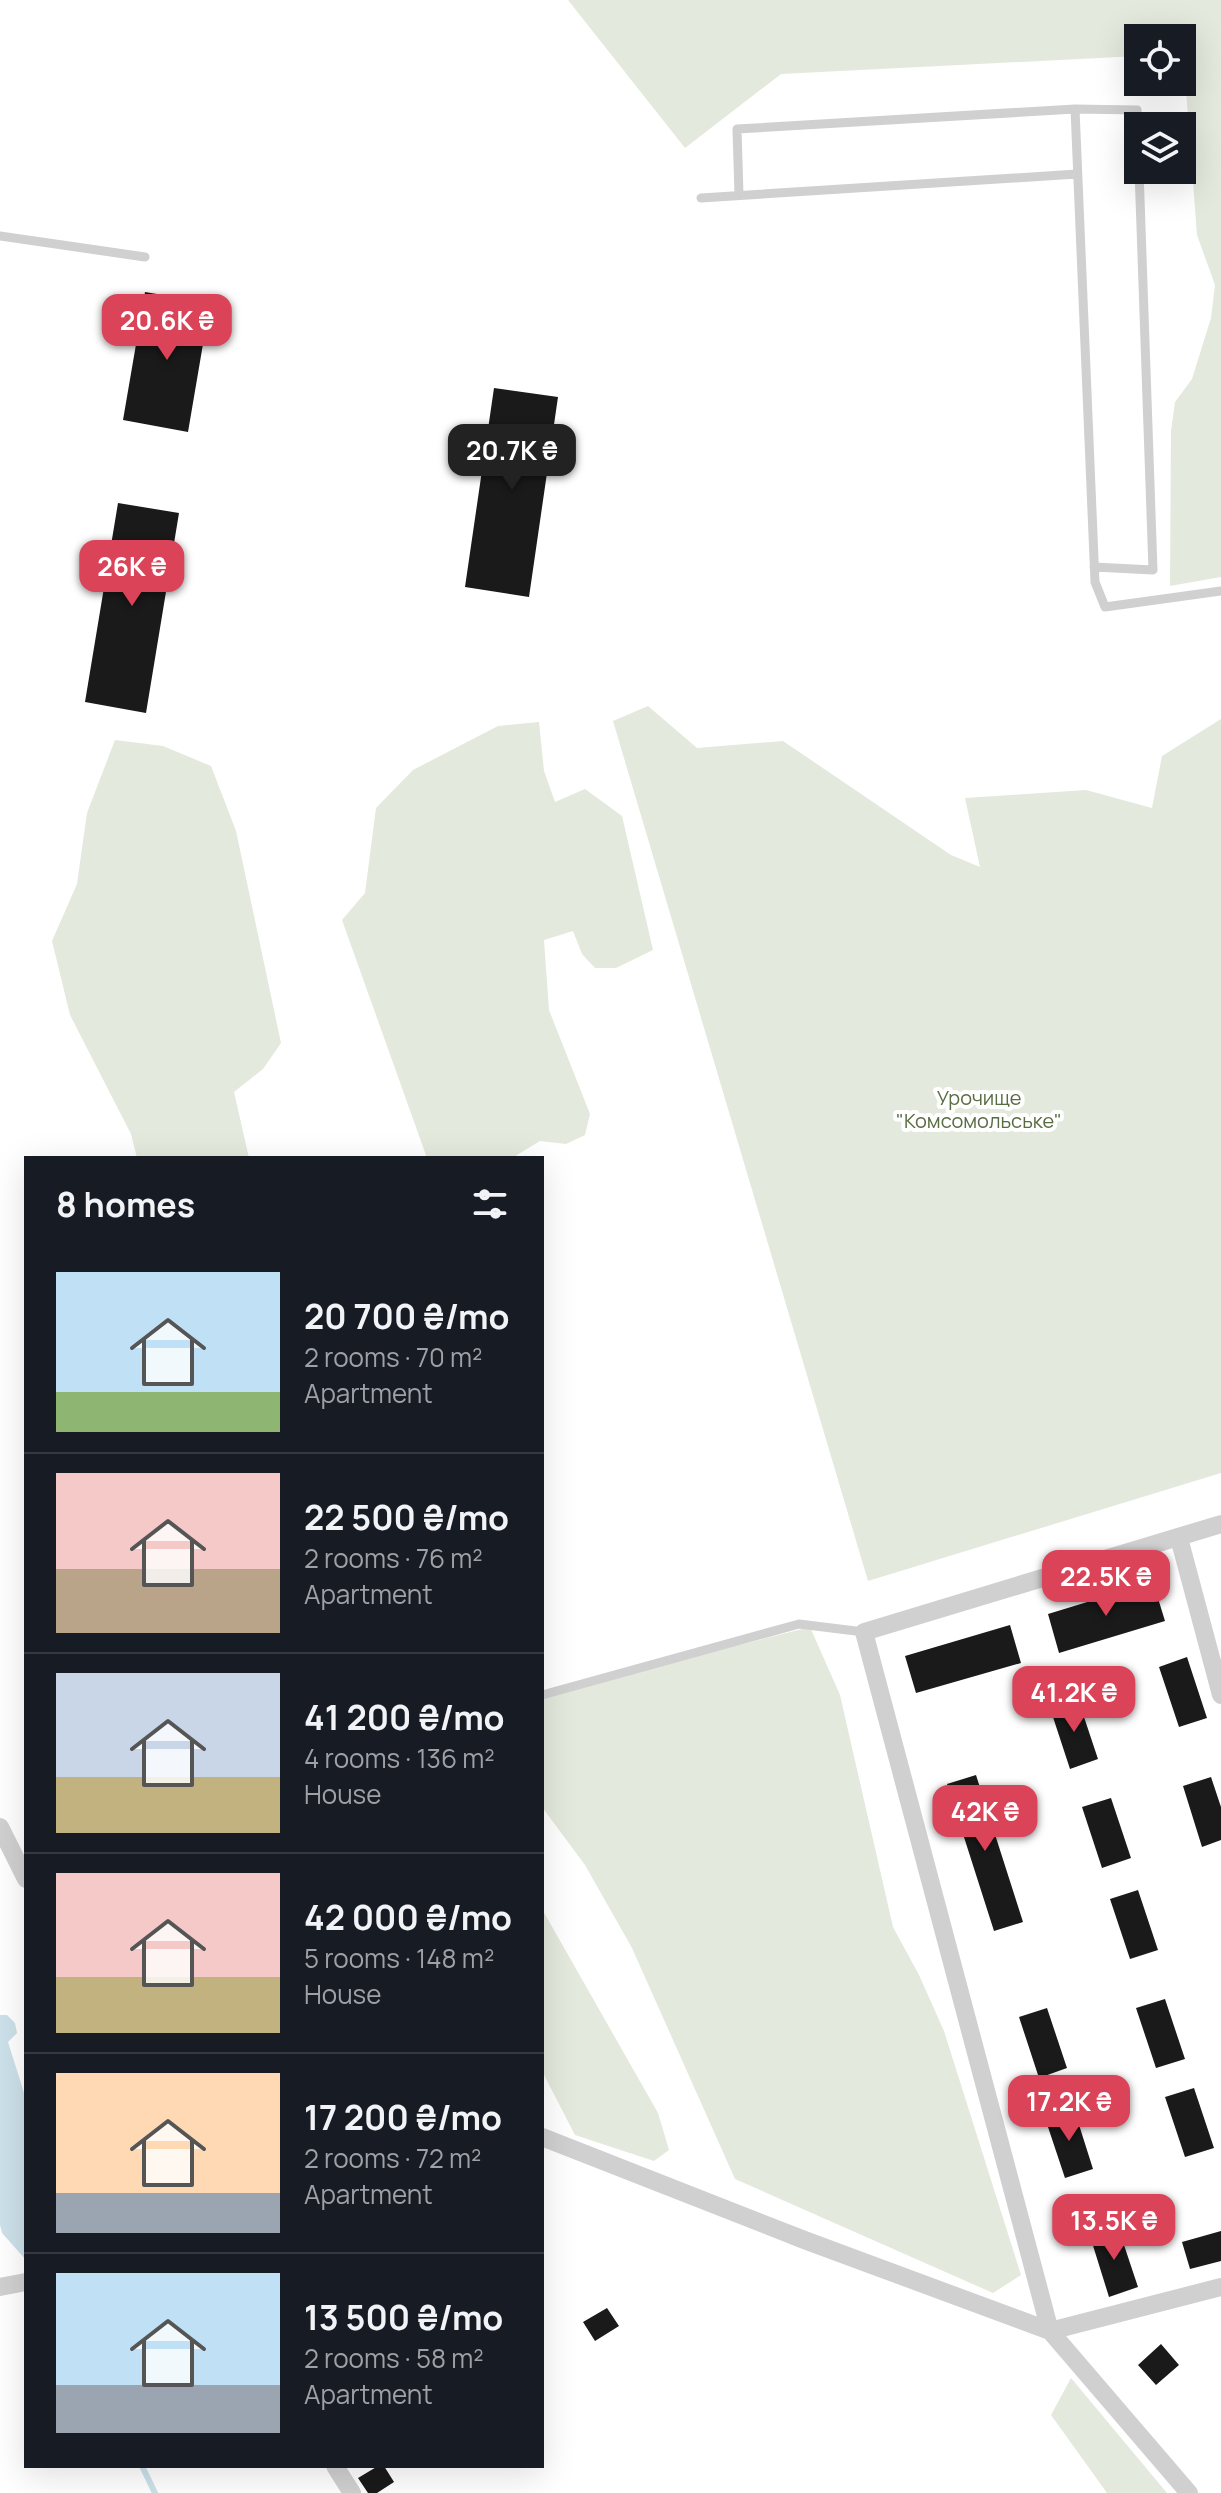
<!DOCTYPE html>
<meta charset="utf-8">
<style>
:root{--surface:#171b24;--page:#20242c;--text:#f1f3f6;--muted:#9ea1a6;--line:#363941;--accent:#db4359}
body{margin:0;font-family:Manrope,sans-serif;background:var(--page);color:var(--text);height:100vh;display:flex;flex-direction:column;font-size:30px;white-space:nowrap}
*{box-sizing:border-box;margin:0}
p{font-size:26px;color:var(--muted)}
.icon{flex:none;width:44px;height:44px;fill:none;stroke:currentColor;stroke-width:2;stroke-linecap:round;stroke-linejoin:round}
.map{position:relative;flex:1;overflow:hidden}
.panel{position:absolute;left:24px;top:1156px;width:520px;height:1312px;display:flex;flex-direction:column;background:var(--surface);border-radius:0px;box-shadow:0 8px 32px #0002}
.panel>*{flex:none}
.tools{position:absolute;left:1124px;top:24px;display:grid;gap:16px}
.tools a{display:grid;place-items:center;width:72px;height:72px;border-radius:0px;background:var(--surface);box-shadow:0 8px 32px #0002;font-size:40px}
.price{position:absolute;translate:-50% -68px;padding:0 18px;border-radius:16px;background:var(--accent);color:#fff;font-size:26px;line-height:52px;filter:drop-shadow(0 2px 4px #0008)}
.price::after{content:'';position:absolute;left:50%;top:48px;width:24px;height:18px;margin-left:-12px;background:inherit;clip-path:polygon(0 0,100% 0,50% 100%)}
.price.on{background:#222;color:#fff}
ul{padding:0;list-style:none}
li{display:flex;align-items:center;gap:24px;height:200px;padding:0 32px}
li+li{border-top:2px solid var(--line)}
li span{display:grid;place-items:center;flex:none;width:224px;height:160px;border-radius:0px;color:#555}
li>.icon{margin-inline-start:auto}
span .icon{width:96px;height:96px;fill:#fffc;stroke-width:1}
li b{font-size:34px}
h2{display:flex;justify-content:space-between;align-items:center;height:96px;padding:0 32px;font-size:34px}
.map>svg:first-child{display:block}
</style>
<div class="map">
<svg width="1221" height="2493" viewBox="0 0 1221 2493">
<rect width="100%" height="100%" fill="#fff"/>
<path fill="#e3e9dc" d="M568 0H1221V577L1170 586 1171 431 1175 402 1192 379 1211 318 1215 285 1197 235 1182 38H1138V56L781 74 685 148Z
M648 706 697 748 783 741 951 855 980 867 965 798 1086 790 1152 808 1162 756 1221 719V1473L868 1581 613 721Z
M539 722 544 771 555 802 585 789 622 816 653 950 616 968H595L582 954 573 931 544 940 549 1010 590 1114 585 1135 566 1144 540 1141 512 1158H427L342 920 365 893 376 808 413 770 498 726Z
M115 740 163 746 211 766 236 831 281 1043 263 1069 234 1092 249 1158H137L131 1134 70 1015 52 941 77 884 87 813Z
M810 1627 840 1695 893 1927 919 1975 944 2031 1021 2275 993 2293 735 2179 632 1948 585 1865 542 1807V1695Z
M542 1909 658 2113 669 2150 654 2161 575 2135 542 2071Z
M1071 2378 1167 2493H1107L1051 2415Z"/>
<path fill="#cde1ea" d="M0 2015H7L15 2023 17 2033 8 2042 26 2099V2260L2 2233 0 2225Z"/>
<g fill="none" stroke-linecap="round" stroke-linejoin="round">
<path stroke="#cde1ea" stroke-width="6" d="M142 2466 155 2493"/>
</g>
<path fill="#1a1a1a" d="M145 292 210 303 188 432 123 420Z
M494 388 558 397 529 597 465 587Z
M118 503 179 513 146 713 85 702Z
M1153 1582 1165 1621 1059 1653 1048 1614Z
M1010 1625 1021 1663 916 1693 905 1656Z
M1187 1657 1207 1718 1179 1727 1159 1667Z
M1078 1699 1098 1759 1070 1769 1050 1708Z
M976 1775 1023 1922 994 1931 947 1784Z
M1211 1777 1221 1807V1840L1202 1847 1183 1786Z
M1111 1798 1131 1858 1102 1868 1082 1807Z
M1138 1890 1158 1950 1130 1959 1110 1899Z
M1165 1999 1185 2059 1156 2068 1136 2008Z
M1047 2008 1067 2068 1039 2078 1019 2017Z
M1194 2088 1214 2148 1185 2157 1165 2097Z
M1074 2109 1093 2169 1065 2178 1045 2118Z
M1118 2227 1138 2287 1109 2297 1090 2236Z
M1221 2231V2261L1190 2269 1182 2242Z
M607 2308 619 2326 595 2341 583 2322Z
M1161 2344 1179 2365 1156 2385 1138 2365Z
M378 2466H384L394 2482 377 2493H368L358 2478Z"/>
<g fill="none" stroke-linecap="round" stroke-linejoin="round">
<path stroke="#d0d0d0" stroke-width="9" d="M1075 109 1095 582 1105 607 1221 591
M739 195 737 129 1075 109 1137 110 1138 133
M701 198 1077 174
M0 236 145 257
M1094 567 1153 570 1139 170
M542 1695 799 1624 864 1632"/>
<path stroke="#d0d0d0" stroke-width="18" d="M1179 1538 1221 1695
M0 1827 26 1879
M542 2137 807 2241 1050 2331 1221 2287
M0 2287 26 2282
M335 2466 352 2493
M1189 2493 1050 2331 864 1632 1221 1524"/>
</g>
<g text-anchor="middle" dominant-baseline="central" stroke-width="8" stroke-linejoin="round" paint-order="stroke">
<g font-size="20" fill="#596d42" stroke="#fff">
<text x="979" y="1097">Урочище<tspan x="979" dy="23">"Комсомольське"</tspan></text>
</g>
</g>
</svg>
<div class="tools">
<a><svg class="icon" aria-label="locate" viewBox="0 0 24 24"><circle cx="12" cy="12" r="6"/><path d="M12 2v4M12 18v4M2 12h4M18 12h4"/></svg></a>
<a><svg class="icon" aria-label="layers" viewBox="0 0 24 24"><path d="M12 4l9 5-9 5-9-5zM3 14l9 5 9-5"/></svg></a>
</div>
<b class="price" style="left:167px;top:362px">20.6K ₴</b>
<b class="price on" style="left:512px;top:492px">20.7K ₴</b>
<b class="price" style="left:132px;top:608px">26K ₴</b>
<b class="price" style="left:1106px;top:1618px">22.5K ₴</b>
<b class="price" style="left:1074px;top:1734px">41.2K ₴</b>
<b class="price" style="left:985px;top:1853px">42K ₴</b>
<b class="price" style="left:1069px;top:2143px">17.2K ₴</b>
<b class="price" style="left:1114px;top:2262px">13.5K ₴</b>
<section class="panel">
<h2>8 homes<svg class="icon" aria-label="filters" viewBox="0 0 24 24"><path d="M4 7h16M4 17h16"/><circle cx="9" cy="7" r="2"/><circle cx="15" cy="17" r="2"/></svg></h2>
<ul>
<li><span style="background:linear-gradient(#bfe0f5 75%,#8fb573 0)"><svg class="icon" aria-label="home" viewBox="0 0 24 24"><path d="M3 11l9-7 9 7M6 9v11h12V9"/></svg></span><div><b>20 700 ₴/mo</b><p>2 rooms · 70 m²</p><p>Apartment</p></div></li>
<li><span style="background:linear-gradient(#f6c9c9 60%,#b9a48a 0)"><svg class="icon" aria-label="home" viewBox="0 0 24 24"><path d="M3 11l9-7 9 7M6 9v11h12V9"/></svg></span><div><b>22 500 ₴/mo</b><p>2 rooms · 76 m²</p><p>Apartment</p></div></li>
<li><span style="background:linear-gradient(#c9d6e8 65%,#c2b280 0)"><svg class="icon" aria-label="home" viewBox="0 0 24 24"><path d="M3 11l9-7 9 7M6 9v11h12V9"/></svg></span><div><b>41 200 ₴/mo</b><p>4 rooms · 136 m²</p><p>House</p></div></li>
<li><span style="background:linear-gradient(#f6c9c9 65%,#c2b280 0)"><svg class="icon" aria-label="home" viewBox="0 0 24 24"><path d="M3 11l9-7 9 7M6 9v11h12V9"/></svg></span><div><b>42 000 ₴/mo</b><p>5 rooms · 148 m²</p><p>House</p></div></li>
<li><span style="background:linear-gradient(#ffd9b3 75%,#9aa5b1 0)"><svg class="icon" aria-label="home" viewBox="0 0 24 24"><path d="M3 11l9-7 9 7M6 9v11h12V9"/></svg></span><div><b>17 200 ₴/mo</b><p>2 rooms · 72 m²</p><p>Apartment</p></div></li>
<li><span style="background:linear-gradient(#bfe0f5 70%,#9aa5b1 0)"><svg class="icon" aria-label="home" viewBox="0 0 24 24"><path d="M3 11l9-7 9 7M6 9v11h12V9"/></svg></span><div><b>13 500 ₴/mo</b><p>2 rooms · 58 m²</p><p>Apartment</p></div></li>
</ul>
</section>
</div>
